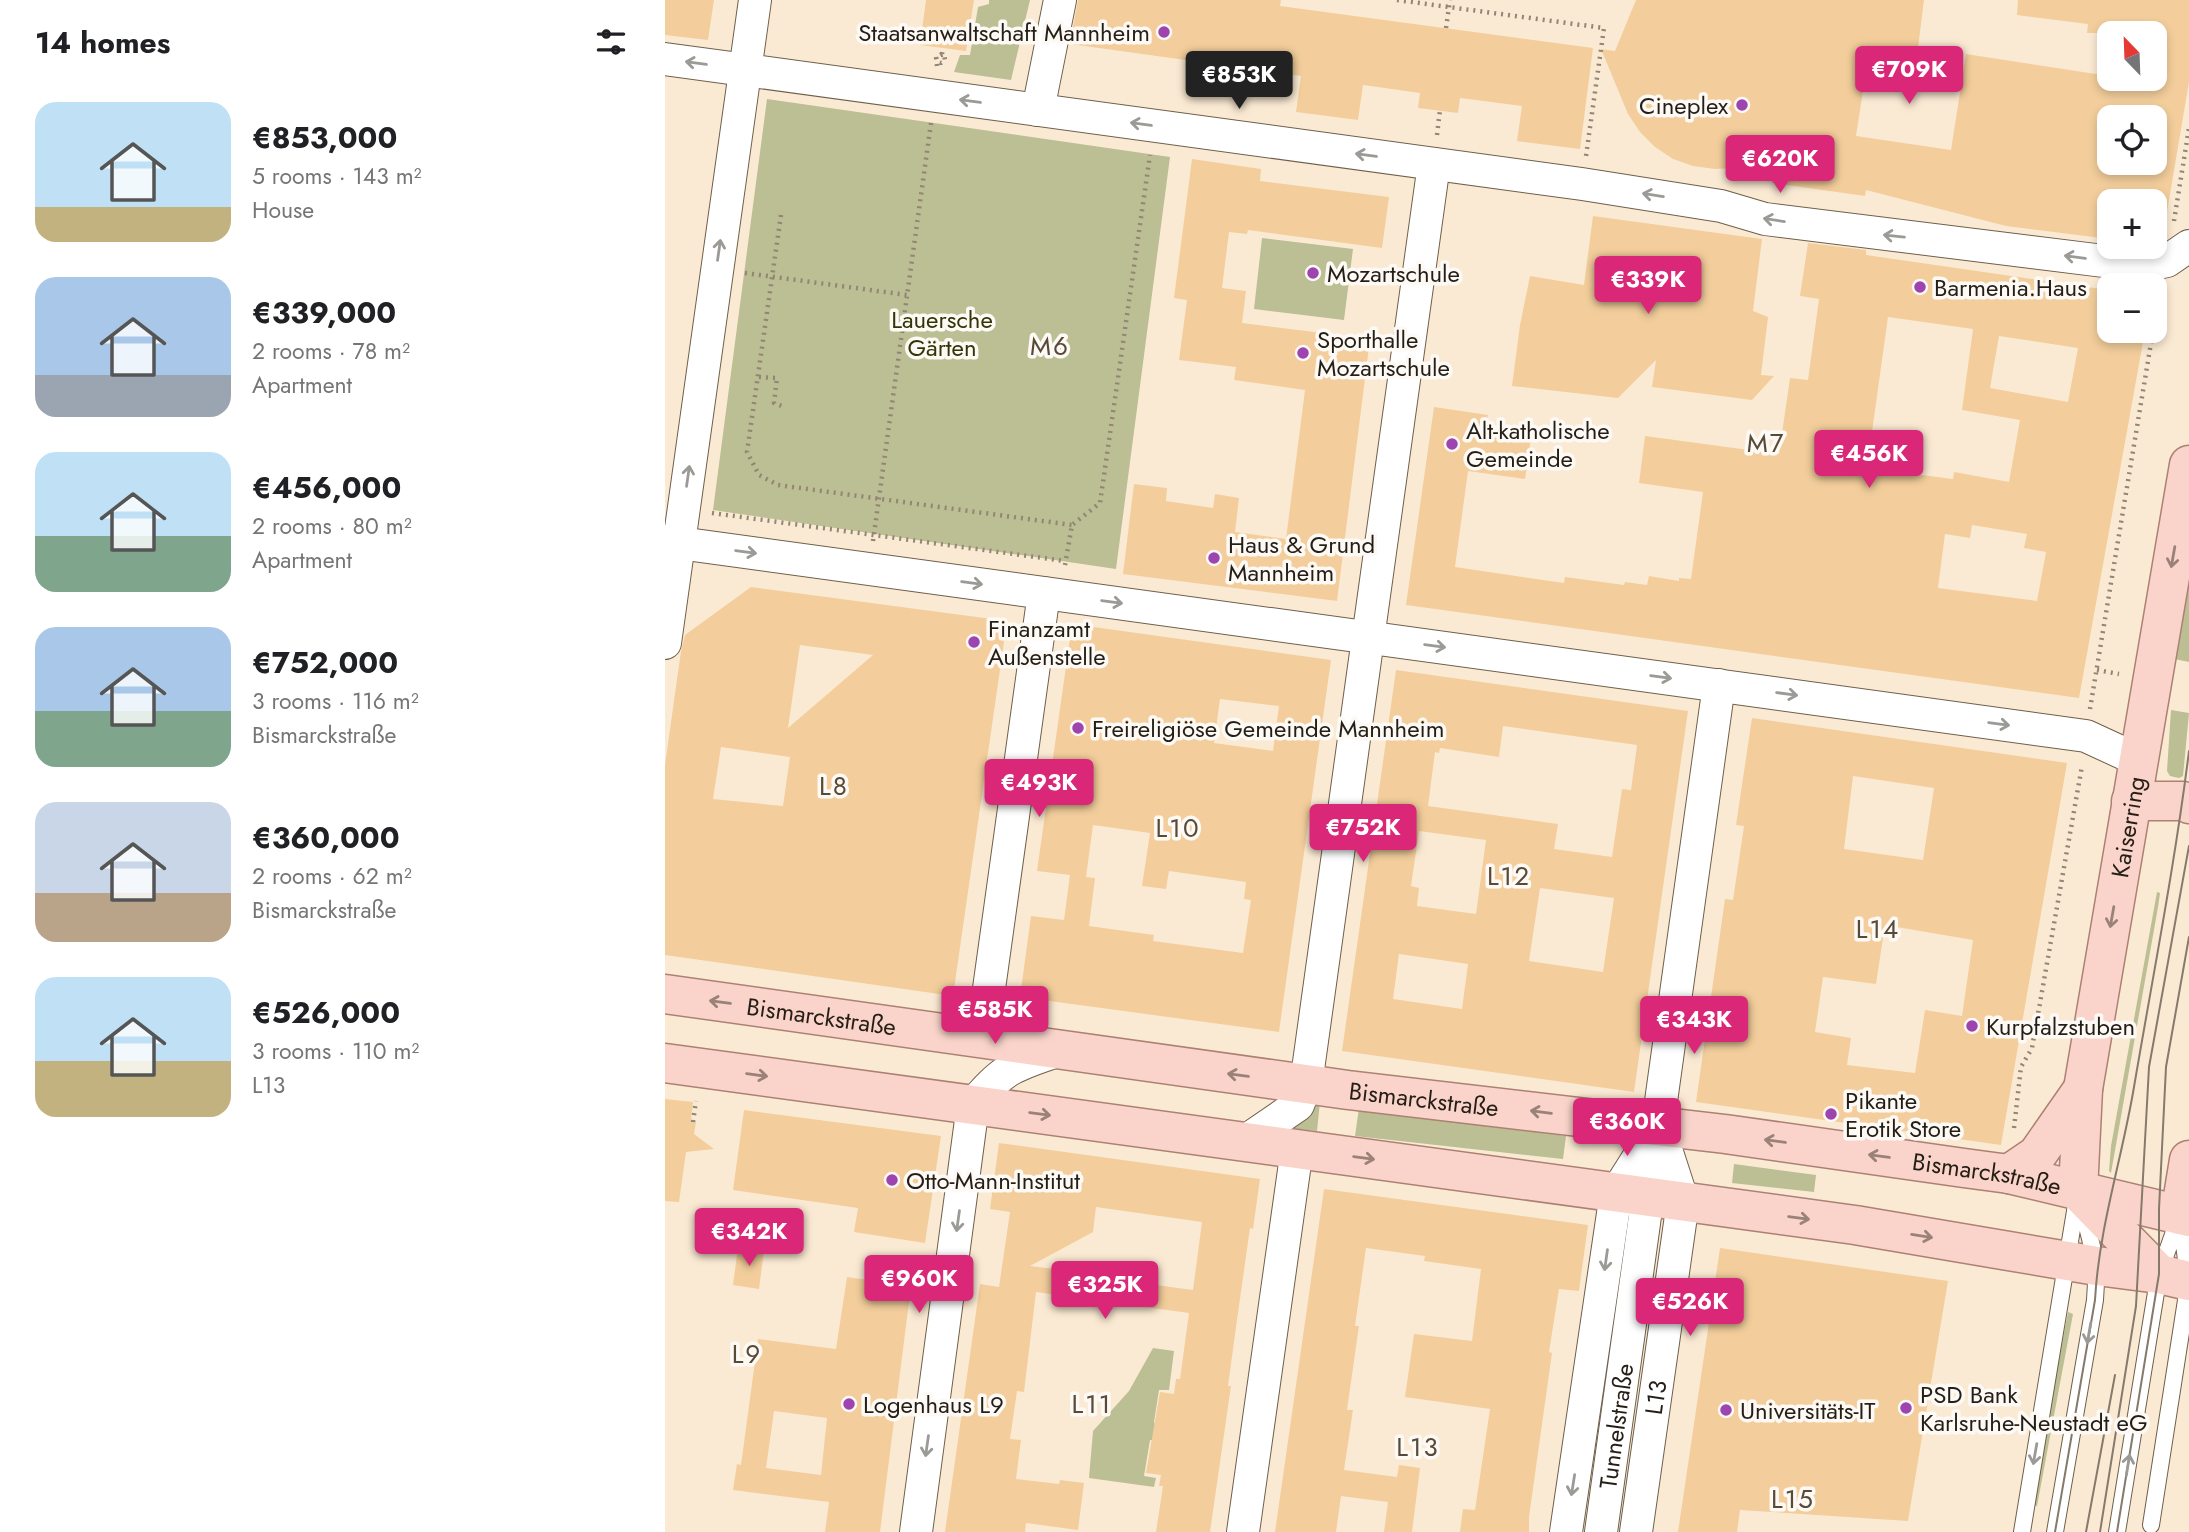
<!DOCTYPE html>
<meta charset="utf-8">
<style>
:root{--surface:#fff;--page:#f2f2f2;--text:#202124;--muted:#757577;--accent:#db2777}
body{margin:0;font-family:Jost,sans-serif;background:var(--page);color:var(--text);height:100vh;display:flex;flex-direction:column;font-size:26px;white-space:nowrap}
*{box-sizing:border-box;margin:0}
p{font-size:23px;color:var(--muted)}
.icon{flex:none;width:38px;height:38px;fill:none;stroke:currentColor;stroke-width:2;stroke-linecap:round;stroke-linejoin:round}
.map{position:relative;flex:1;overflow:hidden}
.side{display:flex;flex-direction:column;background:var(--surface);width:665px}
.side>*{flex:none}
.needle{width:46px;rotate:337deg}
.tools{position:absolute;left:1432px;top:21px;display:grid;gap:14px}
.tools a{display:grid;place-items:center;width:70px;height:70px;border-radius:14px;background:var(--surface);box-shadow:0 4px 10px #0003;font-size:35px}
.price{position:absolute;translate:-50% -60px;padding:0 16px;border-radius:7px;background:var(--accent);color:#fff;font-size:23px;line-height:46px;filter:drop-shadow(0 2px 4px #0008)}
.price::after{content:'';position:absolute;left:50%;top:42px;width:21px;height:16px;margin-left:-10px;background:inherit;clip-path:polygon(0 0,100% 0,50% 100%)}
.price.on{background:#222;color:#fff}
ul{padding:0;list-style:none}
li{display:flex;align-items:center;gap:21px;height:175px;padding:0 35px}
li span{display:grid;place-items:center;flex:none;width:196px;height:140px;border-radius:21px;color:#555}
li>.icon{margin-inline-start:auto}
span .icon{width:84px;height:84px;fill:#fffc;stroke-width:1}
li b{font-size:30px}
h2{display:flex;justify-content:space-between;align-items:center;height:84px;padding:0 35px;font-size:30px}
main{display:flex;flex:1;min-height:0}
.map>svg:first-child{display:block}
</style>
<main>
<section class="side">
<h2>14 homes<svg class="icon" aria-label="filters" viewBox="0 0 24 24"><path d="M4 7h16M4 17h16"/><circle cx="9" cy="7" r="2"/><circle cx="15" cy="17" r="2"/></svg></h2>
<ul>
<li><span style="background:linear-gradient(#bfe0f5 75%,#c2b280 0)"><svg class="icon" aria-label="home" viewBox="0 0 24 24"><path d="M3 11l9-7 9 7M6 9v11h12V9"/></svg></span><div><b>€853,000</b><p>5 rooms · 143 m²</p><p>House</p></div></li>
<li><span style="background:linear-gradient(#a9c7e8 70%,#9aa5b1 0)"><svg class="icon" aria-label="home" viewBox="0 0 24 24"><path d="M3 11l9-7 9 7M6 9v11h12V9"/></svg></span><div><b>€339,000</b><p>2 rooms · 78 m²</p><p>Apartment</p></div></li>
<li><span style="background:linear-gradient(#bfe0f5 60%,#7fa58c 0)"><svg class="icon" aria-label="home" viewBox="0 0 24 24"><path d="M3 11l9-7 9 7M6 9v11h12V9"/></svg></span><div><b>€456,000</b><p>2 rooms · 80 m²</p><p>Apartment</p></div></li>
<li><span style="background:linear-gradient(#a9c7e8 60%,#7fa58c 0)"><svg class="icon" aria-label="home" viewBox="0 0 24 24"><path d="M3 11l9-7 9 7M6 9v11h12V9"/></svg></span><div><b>€752,000</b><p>3 rooms · 116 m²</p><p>Bismarckstraße</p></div></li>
<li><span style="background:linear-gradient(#c9d6e8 65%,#b9a48a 0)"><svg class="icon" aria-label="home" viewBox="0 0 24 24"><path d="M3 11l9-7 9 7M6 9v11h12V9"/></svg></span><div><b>€360,000</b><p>2 rooms · 62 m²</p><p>Bismarckstraße</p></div></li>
<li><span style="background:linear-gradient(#bfe0f5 60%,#c2b280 0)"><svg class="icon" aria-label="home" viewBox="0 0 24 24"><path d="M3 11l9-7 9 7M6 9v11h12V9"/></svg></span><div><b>€526,000</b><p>3 rooms · 110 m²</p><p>L13</p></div></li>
</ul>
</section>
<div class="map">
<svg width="1524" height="1532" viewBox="0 0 1524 1532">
<rect width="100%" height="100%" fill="#fbead3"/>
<path fill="#bcbe93" d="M324 0H365L346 80 289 72 295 55H305L313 7 324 4Z
M102 99 505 157 451 569 48 510Z
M597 238 688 249 679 320 589 309Z
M1524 540V662L1509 659Z
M1506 710 1524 713 1518 776 1514 778 1505 776 1502 771Z
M1492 892 1495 893 1493 907 1446 1173 1444 1171 1446 1146Z
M652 1102H655L652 1131 623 1128Z
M694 1108 901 1136 898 1159 690 1136Z
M1069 1164 1151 1175 1149 1192 1067 1183Z
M1403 1312 1408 1314 1372 1506 1366 1505Z
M488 1348 509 1351 504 1390H494L489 1422 499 1442 485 1440 479 1476 491 1478 489 1487 424 1478 428 1431 464 1391Z"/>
<path fill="#f3ce9c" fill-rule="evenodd" d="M0 0H49L43 40 0 35Z
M261 0H309L301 51 255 45Z
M413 0H616L615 6 928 48 915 149 852 141 857 106 795 98 793 113 753 108 755 93 698 85 693 120 631 112 636 76 405 44Z
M971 0H1259L1250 72 1202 65 1191 136 1286 150 1301 54 1444 76V79H1489V33H1422L1423 24 1352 15 1353 0H1524V82L1502 212 1489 211V201H1444V239L1341 226 1201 190 1200 196 1107 183 1111 156 1071 168 1050 169 1028 166 1008 159 990 147 975 132 963 114 936 49 950 51ZM1444 117H1489V163H1444Z
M527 159 596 169 595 181 724 197 717 248 583 230 582 234 564 232 557 288 581 291 577 323 705 339 672 601 458 574 469 484 502 488 501 501 548 508 550 494 574 498 570 532 621 539 640 390 569 380 571 367 514 360 522 300 509 298Z
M928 216 1097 239 1088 311 1103 317 1096 375 1109 376 1087 400 987 387 991 360 953 398 847 386 855 325 865 276 919 285Z
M1143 243 1201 250V255L1444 290V331H1480L1414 698 741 605 769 407 823 415 820 432 866 438 860 479 803 471 790 567 899 583 900 577 959 585 960 582 982 585 984 576 1014 581V578L1026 579 1038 492 974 483 980 436 1114 454 1125 378 1143 380 1154 299 1135 296ZM1223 317 1308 329 1297 410 1355 420 1344 482 1289 472 1288 479 1202 468ZM1334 336 1413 348 1403 402 1325 388ZM1307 525 1362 534 1359 548 1381 552 1372 601 1273 588 1280 534 1305 538Z
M86 587 342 621 288 996 0 955V765L16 651 20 635ZM135 645 208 655 123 728ZM56 747 125 757 118 806 48 799Z
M407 624 666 660 614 1032 355 997 366 916 399 920 405 875 372 871ZM555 699 614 706 608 751 549 743ZM428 825 485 833 477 886 501 889 504 871 581 882 579 899 586 900 578 953 488 941 489 935 424 926 430 878 421 877Z
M731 670 1023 711 969 1092 677 1051ZM838 726 972 745 966 790 957 789 947 857 889 849 893 824 763 806 770 752 774 753 775 748 834 757ZM754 831 821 840 811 914 752 906 754 888 746 886ZM875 888 949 898 938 972 864 961ZM734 954 803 964 797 1009 728 999Z
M1087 718 1402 763 1336 1145 1031 1102 1060 899 1068 900 1079 826 1071 825ZM1188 776 1269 788 1258 860 1179 849ZM1220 925 1308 940 1297 1016 1260 1010 1250 1073 1182 1065 1186 1038 1150 1032 1158 977 1211 984Z
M0 1099 28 1102 26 1121 31 1122 29 1134 49 1149 21 1152 14 1202 0 1201Z
M79 1110 276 1136 260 1243 189 1232 193 1208 68 1190Z
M334 1143 595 1179 588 1229 585 1228 572 1320 563 1386H566L545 1532H491L498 1486H494L496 1475 481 1473 495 1392 509 1394 511 1379H515L524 1313 371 1292 359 1392 352 1391 345 1439 356 1440 351 1479 394 1484 395 1480 419 1483 413 1530 361 1523 360 1532H280L315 1284 334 1287 345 1212 325 1209ZM431 1207 537 1222 528 1290 447 1279V1276L365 1266 428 1232Z
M659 1189 923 1225 914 1291 894 1289 884 1352 887 1353 864 1517V1532H795L798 1509 810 1510 825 1409 740 1397 749 1334 807 1341 816 1269 759 1261 760 1256 701 1248 690 1326H694L682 1410H688L679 1470 732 1477 734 1465 755 1468 747 1532H719L723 1502 676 1496 671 1532H610Z
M73 1247 99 1250 94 1289 68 1285Z
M1055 1248 1283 1281 1243 1521 1075 1510 1072 1532H1013Z
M182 1277 246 1286 215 1532H160L164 1502 68 1490 72 1464 76 1465 93 1339 171 1349ZM109 1411 162 1418 156 1475 101 1468Z"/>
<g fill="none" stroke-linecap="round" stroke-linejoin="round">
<defs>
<path id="lane" d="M1515 1217 1524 1280
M1486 1525 1524 1281
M1357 1532 1412 1199
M1390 1532 1430 1300 1432 1266 1417 1207
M1452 1532 1494 1274 1515 1215"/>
<g id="street">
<path d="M0 59 917 184 1056 206 1100 219 1479 266 1502 261 1524 246"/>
<path d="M373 110 395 0"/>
<path d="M0 541 1421 736 1473 760"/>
<path d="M0 643 90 0"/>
<path d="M317 1039 379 593"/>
<path d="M579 1142 633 1105 641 1084 769 164"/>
<path d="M251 1532 308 1105C338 1067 351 1065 395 1050"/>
<path d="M578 1532 632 1149"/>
<path d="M901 1532 951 1193 987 1136"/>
<path id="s1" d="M936 1532 1054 685"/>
<path id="s2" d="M971 1532 1018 1202 996 1134"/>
</g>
<g id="primary">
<path d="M1466 801H1518L1524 804"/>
<path id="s3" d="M0 994 683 1090 1060 1134 1299 1168 1344 1174 1524 1217"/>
<path d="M0 1063 1190 1225 1432 1266 1494 1274 1524 1281"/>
<path d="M1344 1174 1372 1155 1418 1089"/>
<path id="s4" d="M1413 1191 1418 1089 1524 465"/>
<path d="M1413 1191 1494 1274"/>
<path d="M1515 1215 1524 1160"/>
</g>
</defs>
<use href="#lane" stroke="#6e5f4b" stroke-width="18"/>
<use href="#street" stroke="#6e5f4b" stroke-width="34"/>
<use href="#primary" stroke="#ac8174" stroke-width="41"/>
<path stroke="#918676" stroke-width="4.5" stroke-dasharray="2 5" stroke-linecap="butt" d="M732 0 939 28 921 156
M781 28 785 0
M272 66 271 57 279 54 280 60 276 63 272 61 271 57 277 54
M772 135 775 110
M116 215 82 452 94 475 113 485 407 525
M1509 221 1524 128
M80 273 242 295
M1489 320 1494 294
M94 377 112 378 109 403 117 406
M47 513 400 561
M208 541 266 123
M400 565 407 525 435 503 485 155
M1432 670 1454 674
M1425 709 1488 331
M28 1122 31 1101
M1349 1128 1356 1067 1367 1048 1417 766"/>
<use href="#lane" stroke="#fff" stroke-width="16"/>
<use href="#street" stroke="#fff" stroke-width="32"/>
<use href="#primary" stroke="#fad4ca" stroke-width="38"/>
<path stroke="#857a6b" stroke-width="2" d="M1390 1532 1430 1300C1434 1227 1457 1159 1469 1087 1488 975 1510 864 1524 751
M1421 1532 1450 1375
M1435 1532 1471 1306 1484 1067 1524 846
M1452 1532 1494 1274V1209L1501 1067 1524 937"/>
<path stroke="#918676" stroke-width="4.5" stroke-dasharray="2 5" stroke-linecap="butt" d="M277 54 278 48"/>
</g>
<defs><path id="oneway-shaft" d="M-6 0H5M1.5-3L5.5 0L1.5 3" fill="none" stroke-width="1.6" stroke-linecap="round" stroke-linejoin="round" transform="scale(1.75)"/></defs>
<g stroke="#9c9a96">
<use href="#oneway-shaft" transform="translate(31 63) rotate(-172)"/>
<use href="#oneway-shaft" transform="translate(305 101) rotate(-172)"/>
<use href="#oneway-shaft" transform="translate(476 124) rotate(-172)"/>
<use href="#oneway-shaft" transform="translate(701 155) rotate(-172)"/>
<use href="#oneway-shaft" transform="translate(988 195) rotate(-171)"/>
<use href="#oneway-shaft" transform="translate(1109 220) rotate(-171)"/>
<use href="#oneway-shaft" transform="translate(1229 236) rotate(-174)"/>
<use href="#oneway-shaft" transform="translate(54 250) rotate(-82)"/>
<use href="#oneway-shaft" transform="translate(1410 257) rotate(-173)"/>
<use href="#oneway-shaft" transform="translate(23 476) rotate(-82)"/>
<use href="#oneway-shaft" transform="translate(81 552) rotate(8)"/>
<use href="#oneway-shaft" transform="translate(307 583) rotate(8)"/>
<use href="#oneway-shaft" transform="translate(447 602) rotate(8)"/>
<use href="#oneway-shaft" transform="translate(770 646) rotate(8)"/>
<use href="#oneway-shaft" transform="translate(996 677) rotate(8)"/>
<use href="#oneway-shaft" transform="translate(1122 694) rotate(8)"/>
<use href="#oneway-shaft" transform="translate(1334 724) rotate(8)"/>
<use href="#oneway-shaft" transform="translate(293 1221) rotate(98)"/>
<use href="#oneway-shaft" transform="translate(941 1260) rotate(98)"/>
<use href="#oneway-shaft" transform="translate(1424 1333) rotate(100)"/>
<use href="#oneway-shaft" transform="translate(262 1446) rotate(98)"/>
<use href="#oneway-shaft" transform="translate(1370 1454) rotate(100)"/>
<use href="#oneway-shaft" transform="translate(1463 1465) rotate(-81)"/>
<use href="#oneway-shaft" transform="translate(908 1485) rotate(99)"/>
</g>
<g stroke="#9a8279">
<use href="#oneway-shaft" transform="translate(1508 557) rotate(100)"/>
<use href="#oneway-shaft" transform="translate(1447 917) rotate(100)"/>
<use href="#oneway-shaft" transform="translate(55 1002) rotate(-172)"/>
<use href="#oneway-shaft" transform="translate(92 1075) rotate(8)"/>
<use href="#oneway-shaft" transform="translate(573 1075) rotate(-172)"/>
<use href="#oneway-shaft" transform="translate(876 1112) rotate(-173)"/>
<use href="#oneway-shaft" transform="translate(375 1114) rotate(8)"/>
<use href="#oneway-shaft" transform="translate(1110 1141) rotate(-172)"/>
<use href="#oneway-shaft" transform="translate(1214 1156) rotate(-172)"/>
<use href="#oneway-shaft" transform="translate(699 1158) rotate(8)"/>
<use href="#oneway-shaft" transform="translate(1134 1218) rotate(8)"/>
<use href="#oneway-shaft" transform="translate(1257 1236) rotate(9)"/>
</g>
<g fill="#9e44af" stroke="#fdf9f5" stroke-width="2.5">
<circle cx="499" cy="32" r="7"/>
<circle cx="1077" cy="105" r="7"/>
<circle cx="648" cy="273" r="7"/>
<circle cx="1255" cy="287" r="7"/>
<circle cx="638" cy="353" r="7"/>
<circle cx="787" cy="444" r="7"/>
<circle cx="549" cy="558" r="7"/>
<circle cx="309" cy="642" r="7"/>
<circle cx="413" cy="728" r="7"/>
<circle cx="1307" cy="1026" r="7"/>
<circle cx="1166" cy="1114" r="7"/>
<circle cx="227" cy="1180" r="7"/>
<circle cx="184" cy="1404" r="7"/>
<circle cx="1241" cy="1408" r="7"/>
<circle cx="1061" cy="1410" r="7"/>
</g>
<g text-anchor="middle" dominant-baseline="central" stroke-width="7" stroke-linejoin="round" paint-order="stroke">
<g font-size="24" fill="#241e16" stroke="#fdf9f5" text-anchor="start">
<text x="485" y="32" text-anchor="end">Staatsanwaltschaft Mannheim</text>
<text x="1063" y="105" text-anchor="end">Cineplex</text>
<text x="662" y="273">Mozartschule</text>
<text x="1269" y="287">Barmenia.Haus</text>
<text x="652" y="339">Sporthalle<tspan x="652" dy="28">Mozartschule</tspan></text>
<text x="801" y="430">Alt-katholische<tspan x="801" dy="28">Gemeinde</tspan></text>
<text x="563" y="544">Haus &amp; Grund<tspan x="563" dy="28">Mannheim</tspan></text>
<text x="323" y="628">Finanzamt<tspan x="323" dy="28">Außenstelle</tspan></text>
<text x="427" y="728">Freireligiöse Gemeinde Mannheim</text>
<text x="1321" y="1026">Kurpfalzstuben</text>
<text x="1180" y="1100">Pikante<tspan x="1180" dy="28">Erotik Store</tspan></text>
<text x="241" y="1180">Otto-Mann-Institut</text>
<text x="1255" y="1394">PSD Bank<tspan x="1255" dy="28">Karlsruhe-Neustadt eG</tspan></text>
<text x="198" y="1404">Logenhaus L9</text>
<text x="1075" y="1410">Universitäts-IT</text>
</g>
<g font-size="24" fill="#343406" stroke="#fdf9f5">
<text x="277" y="319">Lauersche<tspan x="277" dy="28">Gärten</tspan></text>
</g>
<g font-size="24" fill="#241e16" stroke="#fdf9f5">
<text stroke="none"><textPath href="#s4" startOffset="368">Kaiserring</textPath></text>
<text stroke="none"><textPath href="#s3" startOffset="158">Bismarckstraße</textPath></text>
<text stroke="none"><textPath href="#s3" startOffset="766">Bismarckstraße</textPath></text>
<text stroke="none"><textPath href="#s3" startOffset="1334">Bismarckstraße</textPath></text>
<text stroke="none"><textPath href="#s2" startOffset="136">L13</textPath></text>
<text stroke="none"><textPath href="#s1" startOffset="107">Tunnelstraße</textPath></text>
</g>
<g font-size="26" letter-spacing="2" fill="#584a37" stroke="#fdf9f5">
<text x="385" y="346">M6</text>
<text x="1101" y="443">M7</text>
<text x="169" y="786">L8</text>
<text x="513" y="828">L10</text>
<text x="844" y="876">L12</text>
<text x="1213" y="929">L14</text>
<text x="82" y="1354">L9</text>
<text x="427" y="1404">L11</text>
<text x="753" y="1447">L13</text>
<text x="1128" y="1499">L15</text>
</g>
</g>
</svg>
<div class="tools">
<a><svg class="needle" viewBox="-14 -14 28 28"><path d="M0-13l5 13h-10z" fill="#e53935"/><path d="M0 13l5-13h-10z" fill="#757577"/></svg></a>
<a><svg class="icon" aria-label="locate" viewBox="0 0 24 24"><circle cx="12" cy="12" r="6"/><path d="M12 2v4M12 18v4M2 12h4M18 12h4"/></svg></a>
<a>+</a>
<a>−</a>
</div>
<b class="price" style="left:1244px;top:106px">€709K</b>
<b class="price on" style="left:574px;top:111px">€853K</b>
<b class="price" style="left:1115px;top:195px">€620K</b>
<b class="price" style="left:983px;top:316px">€339K</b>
<b class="price" style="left:1204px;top:490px">€456K</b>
<b class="price" style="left:374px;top:819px">€493K</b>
<b class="price" style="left:698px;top:864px">€752K</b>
<b class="price" style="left:330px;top:1046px">€585K</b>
<b class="price" style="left:1029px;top:1056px">€343K</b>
<b class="price" style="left:962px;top:1158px">€360K</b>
<b class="price" style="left:84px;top:1268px">€342K</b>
<b class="price" style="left:254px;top:1315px">€960K</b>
<b class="price" style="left:440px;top:1321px">€325K</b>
<b class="price" style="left:1025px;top:1338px">€526K</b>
</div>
</main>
